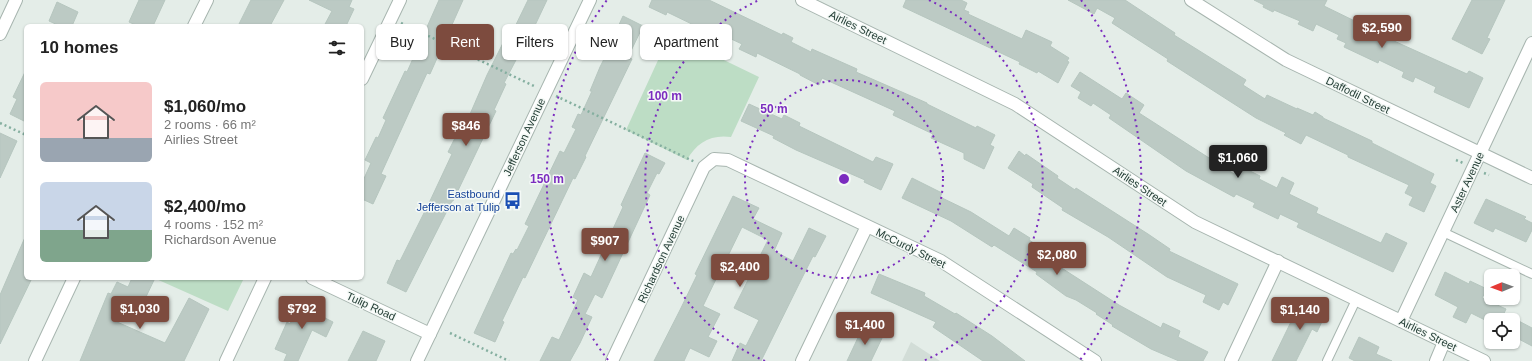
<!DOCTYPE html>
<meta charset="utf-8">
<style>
:root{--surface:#fff;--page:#f2f2f2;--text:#222;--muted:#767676;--accent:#7d4b3e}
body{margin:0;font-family:Helvetica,sans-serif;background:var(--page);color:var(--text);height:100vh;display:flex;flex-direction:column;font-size:15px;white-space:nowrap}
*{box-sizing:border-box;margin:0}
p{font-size:13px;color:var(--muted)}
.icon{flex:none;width:22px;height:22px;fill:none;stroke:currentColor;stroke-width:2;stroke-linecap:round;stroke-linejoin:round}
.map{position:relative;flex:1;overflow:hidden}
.sheet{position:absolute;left:24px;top:24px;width:340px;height:256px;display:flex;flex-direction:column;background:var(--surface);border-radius:6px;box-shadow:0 1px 3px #0004}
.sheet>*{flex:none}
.hud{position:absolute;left:376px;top:24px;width:380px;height:36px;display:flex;gap:8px}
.needle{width:26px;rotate:269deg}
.buttons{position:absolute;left:1484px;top:269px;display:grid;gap:8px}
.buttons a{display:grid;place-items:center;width:36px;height:36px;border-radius:6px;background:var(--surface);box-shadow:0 1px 3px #0004;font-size:20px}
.price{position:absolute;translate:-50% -34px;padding:0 9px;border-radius:4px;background:var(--accent);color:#fff;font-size:13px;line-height:26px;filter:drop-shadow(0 1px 2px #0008)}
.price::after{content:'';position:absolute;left:50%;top:24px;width:12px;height:9px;margin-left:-6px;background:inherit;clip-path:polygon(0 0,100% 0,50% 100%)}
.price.current{background:#222;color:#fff}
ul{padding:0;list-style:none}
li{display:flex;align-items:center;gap:12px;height:100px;padding:0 16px}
li span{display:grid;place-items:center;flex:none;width:112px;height:80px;border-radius:6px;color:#555}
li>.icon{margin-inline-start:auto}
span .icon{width:48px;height:48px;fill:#fffc;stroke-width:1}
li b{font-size:17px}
h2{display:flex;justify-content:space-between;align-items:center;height:48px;padding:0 16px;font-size:17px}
.tag{padding:0 14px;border-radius:6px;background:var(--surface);box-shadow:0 1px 3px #0004;font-size:14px;line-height:36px}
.tag.current{background:var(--accent);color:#fff}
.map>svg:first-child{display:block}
</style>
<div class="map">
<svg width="1532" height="361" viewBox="0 0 1532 361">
<rect width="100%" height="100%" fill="#e4ede8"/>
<path fill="#d2ddd7" d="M911 342 940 361H902Z"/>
<path fill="#bdddc5" d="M670 34 759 77 731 137C711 134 696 143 687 160L626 130Z
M154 278H244L228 311Z"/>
<path fill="#bccac4" stroke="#b6c6bf" d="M139 0H165L153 26H138L129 22Z
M251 0H284L270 26H238Z
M309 0H352L349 7 354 9 346 26H324L332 11Z
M439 0H463L430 74 427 73 381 174 386 176 373 204 362 199V183L371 163 365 160 376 137 378 138 386 120 383 118 405 71 407 72Z
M528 0H547L529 38 518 59 517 58 504 83 506 84 494 110 496 111 453 201H452L406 292 387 283 397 260 400 261 430 201 452 154 448 152 457 134 461 135 487 75 505 39 508 41Z
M652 0H709L782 35 783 33 793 38 791 42 811 52 812 49 857 69 856 72 927 103V104L976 128 977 126 995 135 990 145 994 147 984 169 964 159V153L931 138 933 134 893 115 895 111 822 78 819 85 800 75V74L757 53 756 57 739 49 742 44 701 25 700 28 667 12 666 15 649 7Z
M906 0H961L967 3 964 10 969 12 968 14 1022 39 1026 30 1052 42 1050 46 1069 58 1067 61 1069 62 1058 83 1038 71 1037 73 1019 64 1020 62 903 7Z
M1068 0H1125L1175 33 1174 35 1246 80 1243 85 1265 99 1267 95 1297 109V108L1313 115 1315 112 1323 117V118L1372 141V143L1434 174 1430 183 1436 186 1424 212 1409 205 1413 197 1405 193 1409 185 1348 157V155L1306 135 1301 144 1284 135 1286 133 1256 118 1167 61 1168 59 1112 23 1115 18 1097 8 1094 14Z
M1254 0H1327L1324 6 1365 26V28L1383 37 1386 31 1397 36 1394 41 1467 74 1469 71 1483 78 1469 108 1434 92 1436 87 1415 77 1413 82 1402 77 1404 72 1379 60 1378 63 1344 47 1346 43 1337 39 1339 35 1316 24 1313 31 1298 24 1300 21 1274 10 1273 12 1263 7 1264 5Z
M1472 0H1505L1487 38 1490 39 1482 54 1452 39Z
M57 2 78 12 72 26H60L49 21Z
M623 16 643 26 628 57 632 59 585 156 586 157 575 179 573 178 525 278 523 277 502 321 504 322 495 342 474 333 511 253 513 254 516 249 517 250 529 226 525 224 546 180 560 151 564 153 576 129 572 127 578 114 581 115 592 91H590L600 67 607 53 610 54 621 31 617 29Z
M26 70V122L10 114 17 99 13 97Z
M1080 72 1122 99 1126 93 1144 105 1139 113 1234 174 1238 165 1260 176 1259 179 1277 188 1282 177 1294 183 1289 194 1318 208 1316 213 1381 243 1386 233 1407 243 1393 272 1297 227 1299 223 1280 214 1278 219 1253 207 1255 203 1236 194 1234 197 1186 171 1109 118 1111 115 1093 103 1091 106 1078 98 1081 92 1071 86Z
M749 104 782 119 784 115 800 123 799 126 873 162 876 157 893 164 881 190 864 182 865 180 796 150 773 138 774 136 741 121Z
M0 133 17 141 0 178Z
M1019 151 1025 156 1026 154 1058 176 1057 178 1075 190 1076 188 1148 234 1170 249 1169 251 1238 284 1228 305 1223 302 1219 310 1203 302 1206 295 1167 277 1108 237 1062 210 1063 208 1032 187 1033 184 1008 168Z
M645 153 665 163 659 174 657 173 647 193 650 195 602 298 595 294 585 314 592 317 580 343 570 361H540L552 337 559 340 578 300 573 297 584 273 591 277 623 207 621 205Z
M912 178 942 193 940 197 971 212 1009 236 1014 228 1030 238 1029 240 1063 262 1060 267 1119 305 1161 328 1163 323 1180 331 1178 337 1208 352 1203 361H1179L1151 349 1112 326 1113 325 1096 314 1097 313 1076 300 1066 296 1036 274 1037 272 994 245 992 247 951 221 902 198Z
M733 196 759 208 753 219 782 233 774 251 793 261 809 228 826 236 815 257 813 256 799 284 761 361H732L740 343 746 346 759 320 734 308 768 240 742 227 726 260 729 261 721 279 717 277 703 306 720 314 708 337 717 341 709 357 690 348 684 361H654L680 310 697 275 695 274Z
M1486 199 1526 217 1524 219 1532 223V230L1526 242 1495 228 1493 232 1474 223Z
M26 235V278H32L0 344V295Z
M1445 272 1469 284 1470 281 1487 289 1482 298 1506 309 1501 320H1491V323L1471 313 1466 323 1453 317 1458 307 1435 295Z
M879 274 925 293 924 296 955 314 956 313 992 336 1025 361H983L933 327 936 322 871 293Z
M132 278H155L143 303 129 296 117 322 165 343 189 298 209 309 184 361H80L108 293 111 294 117 282 128 287Z
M306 298 321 305 317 314 333 322 326 337 312 330 298 361H284L287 354 275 349 287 322 290 324 298 307 301 308Z
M1302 299 1327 311 1317 332 1312 329 1296 361H1272Z
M1513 318 1532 328V346L1513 336Z
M863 327 883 336 871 361H847Z
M363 331 385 341 376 361H348Z
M1359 337 1379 347 1376 354 1392 361H1355L1349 358Z"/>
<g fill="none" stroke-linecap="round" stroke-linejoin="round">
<defs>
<path id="service" d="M1443 232 1532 274
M1327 361 1356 300"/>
<path id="minor" d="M1191 0 1286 60 1532 178
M194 26 207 0
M0 34 16 0
M362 79 400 0
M312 278 430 334
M1401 321 1532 43
M35 361 74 278
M226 361 265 278
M612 361 704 167 714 159 728 160 941 261 1095 361
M802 361 867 226
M1231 361 1278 261
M1436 361 1444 342"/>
<path id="tertiary" d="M802 0 1015 104 1195 222 1484 361
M417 361 590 0"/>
</defs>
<use href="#service" stroke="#a7b5af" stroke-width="10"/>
<use href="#minor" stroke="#a7b5af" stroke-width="14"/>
<use href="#tertiary" stroke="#a7b5af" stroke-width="14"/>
<path stroke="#85afa0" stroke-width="2.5" stroke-dasharray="2 3" stroke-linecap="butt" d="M401 23 536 87
M556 96 695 162
M0 123 26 135
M1456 160 1463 163
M1484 173 1489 175
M450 333 509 361"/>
<use href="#service" stroke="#fff" stroke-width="8"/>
<use href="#minor" stroke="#fff" stroke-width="12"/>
<use href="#tertiary" stroke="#fff" stroke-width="12"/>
</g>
<g fill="none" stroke="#7b2cbf" stroke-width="2" stroke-dasharray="2 4">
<circle cx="844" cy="179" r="99"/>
<path d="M765 361A198 198 0 0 1 759 0M929 0A198 198 0 0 1 923 361"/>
<path d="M608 360A297 297 0 0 1 607 0M1081 0A297 297 0 0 1 1080 360"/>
</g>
<defs>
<symbol id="bus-bare" viewBox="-9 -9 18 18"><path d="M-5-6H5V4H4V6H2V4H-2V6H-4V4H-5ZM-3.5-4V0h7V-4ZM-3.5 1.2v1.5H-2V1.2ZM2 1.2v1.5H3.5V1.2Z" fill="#1a4fb4" stroke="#f4f9f6" stroke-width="2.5" paint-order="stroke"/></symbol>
</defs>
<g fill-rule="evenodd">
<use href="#bus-bare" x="500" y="188" width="25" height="25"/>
</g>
<g text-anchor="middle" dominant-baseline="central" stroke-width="3" stroke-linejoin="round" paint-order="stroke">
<g font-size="11" fill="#243e36" stroke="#f4f9f6">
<text transform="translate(858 27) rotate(26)">Airlies Street</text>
<text transform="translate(1358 95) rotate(26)">Daffodil Street</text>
<text transform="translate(524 137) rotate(-65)">Jefferson Avenue</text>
<text transform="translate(1467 182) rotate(-65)">Aster Avenue</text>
<text transform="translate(1140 186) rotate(34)">Airlies Street</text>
<text transform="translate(911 248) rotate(26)">McCurdy Street</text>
<text transform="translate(661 259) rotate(-65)">Richardson Avenue</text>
<text transform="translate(371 306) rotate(25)">Tulip Road</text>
<text transform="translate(1428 334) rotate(26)">Airlies Street</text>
</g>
<g font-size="11" fill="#164399" stroke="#f4f9f6" text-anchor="end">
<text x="500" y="194">Eastbound<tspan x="500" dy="13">Jefferson at Tulip</tspan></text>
</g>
</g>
<circle cx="844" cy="179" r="6" fill="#7b2cbf" stroke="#f4f9f6" stroke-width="2"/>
<g font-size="12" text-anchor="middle" font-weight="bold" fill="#7b2cbf" stroke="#f4f9f6" stroke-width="3" stroke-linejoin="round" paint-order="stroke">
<text x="665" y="100">100 m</text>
<text x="774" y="113">50 m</text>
<text x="547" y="183">150 m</text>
</g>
</svg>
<div class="buttons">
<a><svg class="needle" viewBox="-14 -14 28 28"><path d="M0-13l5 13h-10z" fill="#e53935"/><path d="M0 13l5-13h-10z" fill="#767676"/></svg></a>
<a><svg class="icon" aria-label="locate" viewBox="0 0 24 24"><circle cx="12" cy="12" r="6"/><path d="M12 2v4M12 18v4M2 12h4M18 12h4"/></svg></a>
</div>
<b class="price" style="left:1382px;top:49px">$2,590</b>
<b class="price" style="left:466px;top:147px">$846</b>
<b class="price current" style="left:1238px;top:179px">$1,060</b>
<b class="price" style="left:605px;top:262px">$907</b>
<b class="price" style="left:1057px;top:276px">$2,080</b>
<b class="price" style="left:740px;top:288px">$2,400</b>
<b class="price" style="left:140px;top:330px">$1,030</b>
<b class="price" style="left:302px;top:330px">$792</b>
<b class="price" style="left:1300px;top:331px">$1,140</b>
<b class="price" style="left:865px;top:346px">$1,400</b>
<div class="hud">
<a class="tag">Buy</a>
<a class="tag current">Rent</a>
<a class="tag">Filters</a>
<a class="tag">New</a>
<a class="tag">Apartment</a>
</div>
<section class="sheet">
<h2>10 homes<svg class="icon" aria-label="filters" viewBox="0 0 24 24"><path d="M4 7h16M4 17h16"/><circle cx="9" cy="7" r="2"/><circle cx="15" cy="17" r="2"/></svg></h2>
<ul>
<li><span style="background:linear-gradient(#f6c9c9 70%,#9aa5b1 0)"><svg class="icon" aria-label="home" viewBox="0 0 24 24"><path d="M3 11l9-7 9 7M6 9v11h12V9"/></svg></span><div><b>$1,060/mo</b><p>2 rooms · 66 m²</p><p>Airlies Street</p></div></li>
<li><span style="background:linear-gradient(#c9d6e8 60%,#7fa58c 0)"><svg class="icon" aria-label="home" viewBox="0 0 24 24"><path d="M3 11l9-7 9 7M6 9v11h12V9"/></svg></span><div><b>$2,400/mo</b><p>4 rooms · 152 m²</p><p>Richardson Avenue</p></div></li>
</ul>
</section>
</div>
